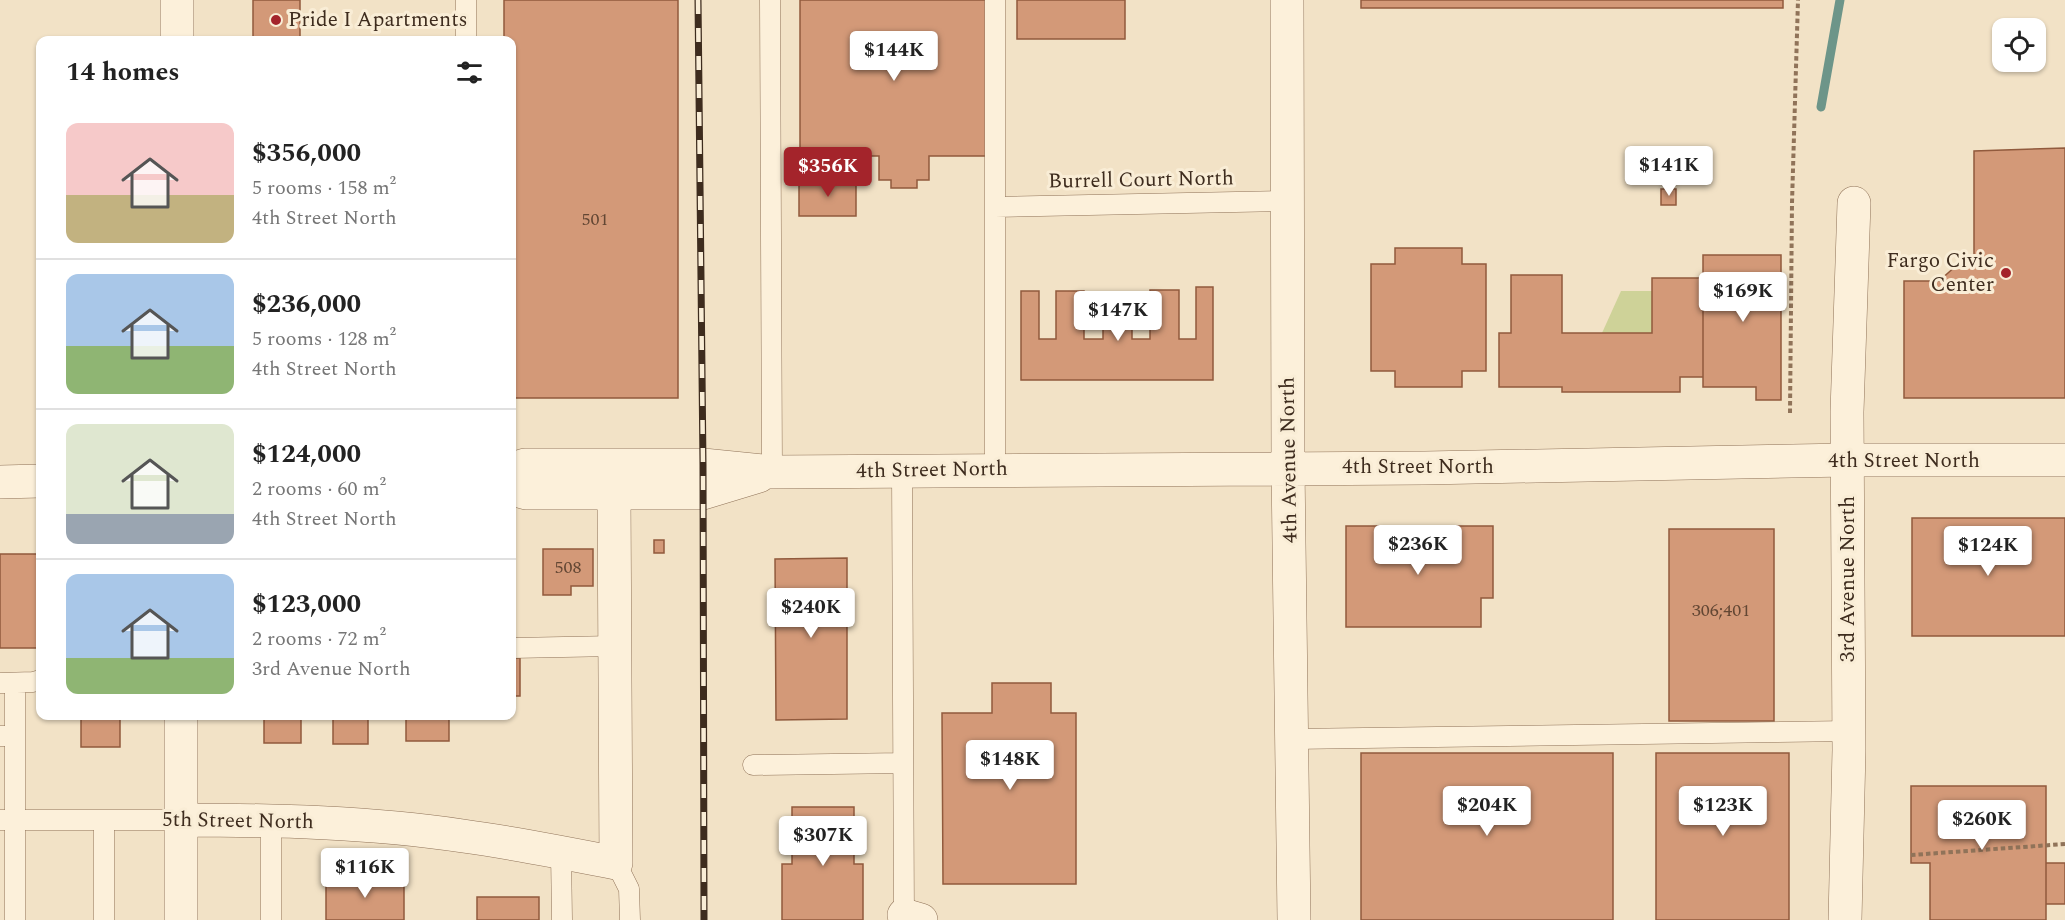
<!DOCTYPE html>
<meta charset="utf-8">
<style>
:root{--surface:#fff;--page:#f6f6f6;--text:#222;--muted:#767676;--line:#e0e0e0;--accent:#a4242b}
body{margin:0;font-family:Spectral,serif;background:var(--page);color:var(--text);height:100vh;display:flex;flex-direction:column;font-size:22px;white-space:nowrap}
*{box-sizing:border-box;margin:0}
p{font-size:20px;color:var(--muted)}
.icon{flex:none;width:33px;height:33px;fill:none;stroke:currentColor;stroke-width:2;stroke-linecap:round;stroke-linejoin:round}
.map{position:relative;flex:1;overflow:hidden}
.side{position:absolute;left:36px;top:36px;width:480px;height:684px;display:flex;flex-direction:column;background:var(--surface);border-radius:12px;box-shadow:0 2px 4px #0004}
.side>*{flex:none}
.fabs{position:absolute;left:1992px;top:18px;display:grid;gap:12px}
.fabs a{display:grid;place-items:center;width:54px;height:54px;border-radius:12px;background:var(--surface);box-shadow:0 2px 4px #0004;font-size:30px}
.price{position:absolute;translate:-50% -51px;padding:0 14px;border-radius:6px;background:#fff;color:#222;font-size:20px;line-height:39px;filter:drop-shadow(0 2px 3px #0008)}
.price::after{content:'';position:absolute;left:50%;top:36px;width:18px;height:14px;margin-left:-9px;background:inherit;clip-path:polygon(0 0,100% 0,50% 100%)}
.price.on{background:var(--accent);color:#fff}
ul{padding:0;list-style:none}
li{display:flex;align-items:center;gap:18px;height:150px;padding:0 30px}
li+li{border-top:2px solid var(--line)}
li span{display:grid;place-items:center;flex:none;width:168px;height:120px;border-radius:12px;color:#555}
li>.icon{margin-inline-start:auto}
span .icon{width:72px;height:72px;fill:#fffc;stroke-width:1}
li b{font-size:26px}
h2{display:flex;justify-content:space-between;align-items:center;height:72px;padding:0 30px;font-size:26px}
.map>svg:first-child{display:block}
</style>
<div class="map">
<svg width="2065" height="920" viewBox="0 0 2065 920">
<rect width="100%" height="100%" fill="#f2e2c6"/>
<path fill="#ced298" d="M1621 291H1652V333H1602Z"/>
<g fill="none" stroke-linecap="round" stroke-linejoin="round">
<path stroke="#6d9589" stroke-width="9" d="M1821 107 1840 0"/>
</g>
<path fill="#d39978" stroke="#915a3d" stroke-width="1.5" d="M253 0H300V40H253Z
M504 0H678V398H512V40H504Z
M800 0H986V156H929V180H917V188H891V180H879V156H800Z
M1017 0H1125V39H1017Z
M1361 0H1783V8H1361Z
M2065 148V398H1904V281H1939L1957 265 1974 264V151Z
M799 181H856V216H799Z
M1661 189H1676V205H1661Z
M1395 248H1462V264H1486V371H1462V387H1395V371H1371V264H1395Z
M1703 255H1781V400H1756V387H1703Z
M1511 275H1562V333H1652V278H1703V377H1680V392H1562V387H1499V333H1511Z
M1196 287H1213V380H1021V291H1039V339H1056V291H1084V339H1103V313H1132V339H1150V290H1179V339H1196Z
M1912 518H2065V636H1912Z
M1346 526H1493V598H1481V627H1346Z
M1669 529H1774V721H1669Z
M654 540H664V553H654Z
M512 549H515V586H512Z
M543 549H593V586H571V595H543Z
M0 554H40V648H0Z
M847 558V719L776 720 775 559Z
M512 658H520V696H512Z
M992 683H1051V713H1076V884H943L942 713H992Z
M81 716H120V747H81Z
M264 716H301V743H264Z
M333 716H368V744H333Z
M406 716H449V741H406Z
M1361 753H1613V920H1361Z
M1656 753H1789V920H1656Z
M1911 786H2046V920H1930V863H1911Z
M792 807H854V864H863V920H782V864H792Z
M2046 863H2065V904H2046Z
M326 878H404V920H326Z
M477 897H539V920H477Z"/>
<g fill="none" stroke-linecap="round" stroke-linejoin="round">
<defs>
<path id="service" d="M466 0V40
M770 0 772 472
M995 0V469
M995 207 1288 201
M902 470 904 920
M512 648 615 646
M0 683 33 682 40 680
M15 683V736
M0 736H15V920
M1292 739 1849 731
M753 765 903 763
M0 820H181
M271 820V920
M561 852 562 920
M616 863 629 889 630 920
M104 920V820"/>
<path id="minor" d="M177 0V40
M181 820C275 820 370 822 463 836 515 843 565 853 616 863L614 494
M904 915 921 920
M181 920V716
M1845 920 1849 750 1847 412 1854 203"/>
<path id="tertiary" d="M1287 0 1288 467 1294 920
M512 469 525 465H703L772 472 1425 468 1848 460H2065
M0 482 40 481
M512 489 526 493H703L759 476"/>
</defs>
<use href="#service" stroke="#907359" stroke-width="21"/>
<use href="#minor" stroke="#907359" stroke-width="34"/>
<use href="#tertiary" stroke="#907359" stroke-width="34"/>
<path stroke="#907359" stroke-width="4" stroke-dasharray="4.5 3" stroke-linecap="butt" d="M1790 413 1792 203 1798 0
M1911 855 2065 844"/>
<use href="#service" stroke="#fcf0da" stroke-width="20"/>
<use href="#minor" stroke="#fcf0da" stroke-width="33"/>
<use href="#tertiary" stroke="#fcf0da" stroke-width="33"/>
<defs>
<path id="rail" d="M698 0 703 465 704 920"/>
</defs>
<use href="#rail" stroke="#3e2c1e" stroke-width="7"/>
<use href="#rail" stroke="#f9edd6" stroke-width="4.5" stroke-dasharray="14" stroke-linecap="butt"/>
</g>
<g fill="#a4242b" stroke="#f9edd6" stroke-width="2">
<circle cx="276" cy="20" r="6"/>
<circle cx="2006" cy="273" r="6"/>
</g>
<g text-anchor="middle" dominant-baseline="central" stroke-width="6" stroke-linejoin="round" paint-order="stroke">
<g font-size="18" fill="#634734">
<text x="595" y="219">501</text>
<text x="568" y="567">508</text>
<text x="1721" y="610">306;401</text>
</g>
<g font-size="21" fill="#3e2c1e" stroke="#f9edd6" text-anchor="start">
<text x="288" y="20">Pride I Apartments</text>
<text x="1994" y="261" text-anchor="end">Fargo Civic<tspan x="1994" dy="24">Center</tspan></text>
</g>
<g font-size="21" fill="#3e2c1e" stroke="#f9edd6">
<text transform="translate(1141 180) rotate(-1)">Burrell Court North</text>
<text transform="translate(1289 460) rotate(-91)">4th Avenue North</text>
<text x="1904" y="461">4th Street North</text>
<text x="1418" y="467">4th Street North</text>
<text transform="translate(932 470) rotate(-1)">4th Street North</text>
<text transform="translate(1848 579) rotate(-90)">3rd Avenue North</text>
<text transform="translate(238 821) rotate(1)">5th Street North</text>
</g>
</g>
</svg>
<div class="fabs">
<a><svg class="icon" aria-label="locate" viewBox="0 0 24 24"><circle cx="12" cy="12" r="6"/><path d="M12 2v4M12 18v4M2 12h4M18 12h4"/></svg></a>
</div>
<b class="price" style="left:894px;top:82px">$144K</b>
<b class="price" style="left:1669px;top:197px">$141K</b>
<b class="price on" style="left:828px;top:198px">$356K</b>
<b class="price" style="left:1743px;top:323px">$169K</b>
<b class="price" style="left:1118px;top:342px">$147K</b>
<b class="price" style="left:1418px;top:576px">$236K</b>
<b class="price" style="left:1988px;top:577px">$124K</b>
<b class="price" style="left:811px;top:639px">$240K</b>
<b class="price" style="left:1010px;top:791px">$148K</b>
<b class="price" style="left:1487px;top:837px">$204K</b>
<b class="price" style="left:1723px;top:837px">$123K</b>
<b class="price" style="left:1982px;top:851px">$260K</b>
<b class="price" style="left:823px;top:867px">$307K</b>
<b class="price" style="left:365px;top:899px">$116K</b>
<section class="side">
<h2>14 homes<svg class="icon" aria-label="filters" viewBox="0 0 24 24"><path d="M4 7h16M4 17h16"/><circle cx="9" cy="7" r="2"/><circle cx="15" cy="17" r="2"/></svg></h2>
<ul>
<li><span style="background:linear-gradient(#f6c9c9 60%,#c2b280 0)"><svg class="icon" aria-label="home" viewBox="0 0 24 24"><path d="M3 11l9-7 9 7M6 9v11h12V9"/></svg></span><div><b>$356,000</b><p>5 rooms · 158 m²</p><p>4th Street North</p></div></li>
<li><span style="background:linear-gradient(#a9c7e8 60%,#8fb573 0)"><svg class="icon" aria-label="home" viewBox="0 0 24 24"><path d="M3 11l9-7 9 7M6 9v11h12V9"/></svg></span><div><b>$236,000</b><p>5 rooms · 128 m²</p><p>4th Street North</p></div></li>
<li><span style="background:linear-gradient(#dfe7d0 75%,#9aa5b1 0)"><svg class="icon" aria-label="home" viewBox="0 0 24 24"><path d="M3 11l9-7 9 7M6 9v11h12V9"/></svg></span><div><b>$124,000</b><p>2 rooms · 60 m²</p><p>4th Street North</p></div></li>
<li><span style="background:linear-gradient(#a9c7e8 70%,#8fb573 0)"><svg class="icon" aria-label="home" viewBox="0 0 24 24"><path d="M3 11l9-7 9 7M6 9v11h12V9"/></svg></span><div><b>$123,000</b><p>2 rooms · 72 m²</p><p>3rd Avenue North</p></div></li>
</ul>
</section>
</div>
